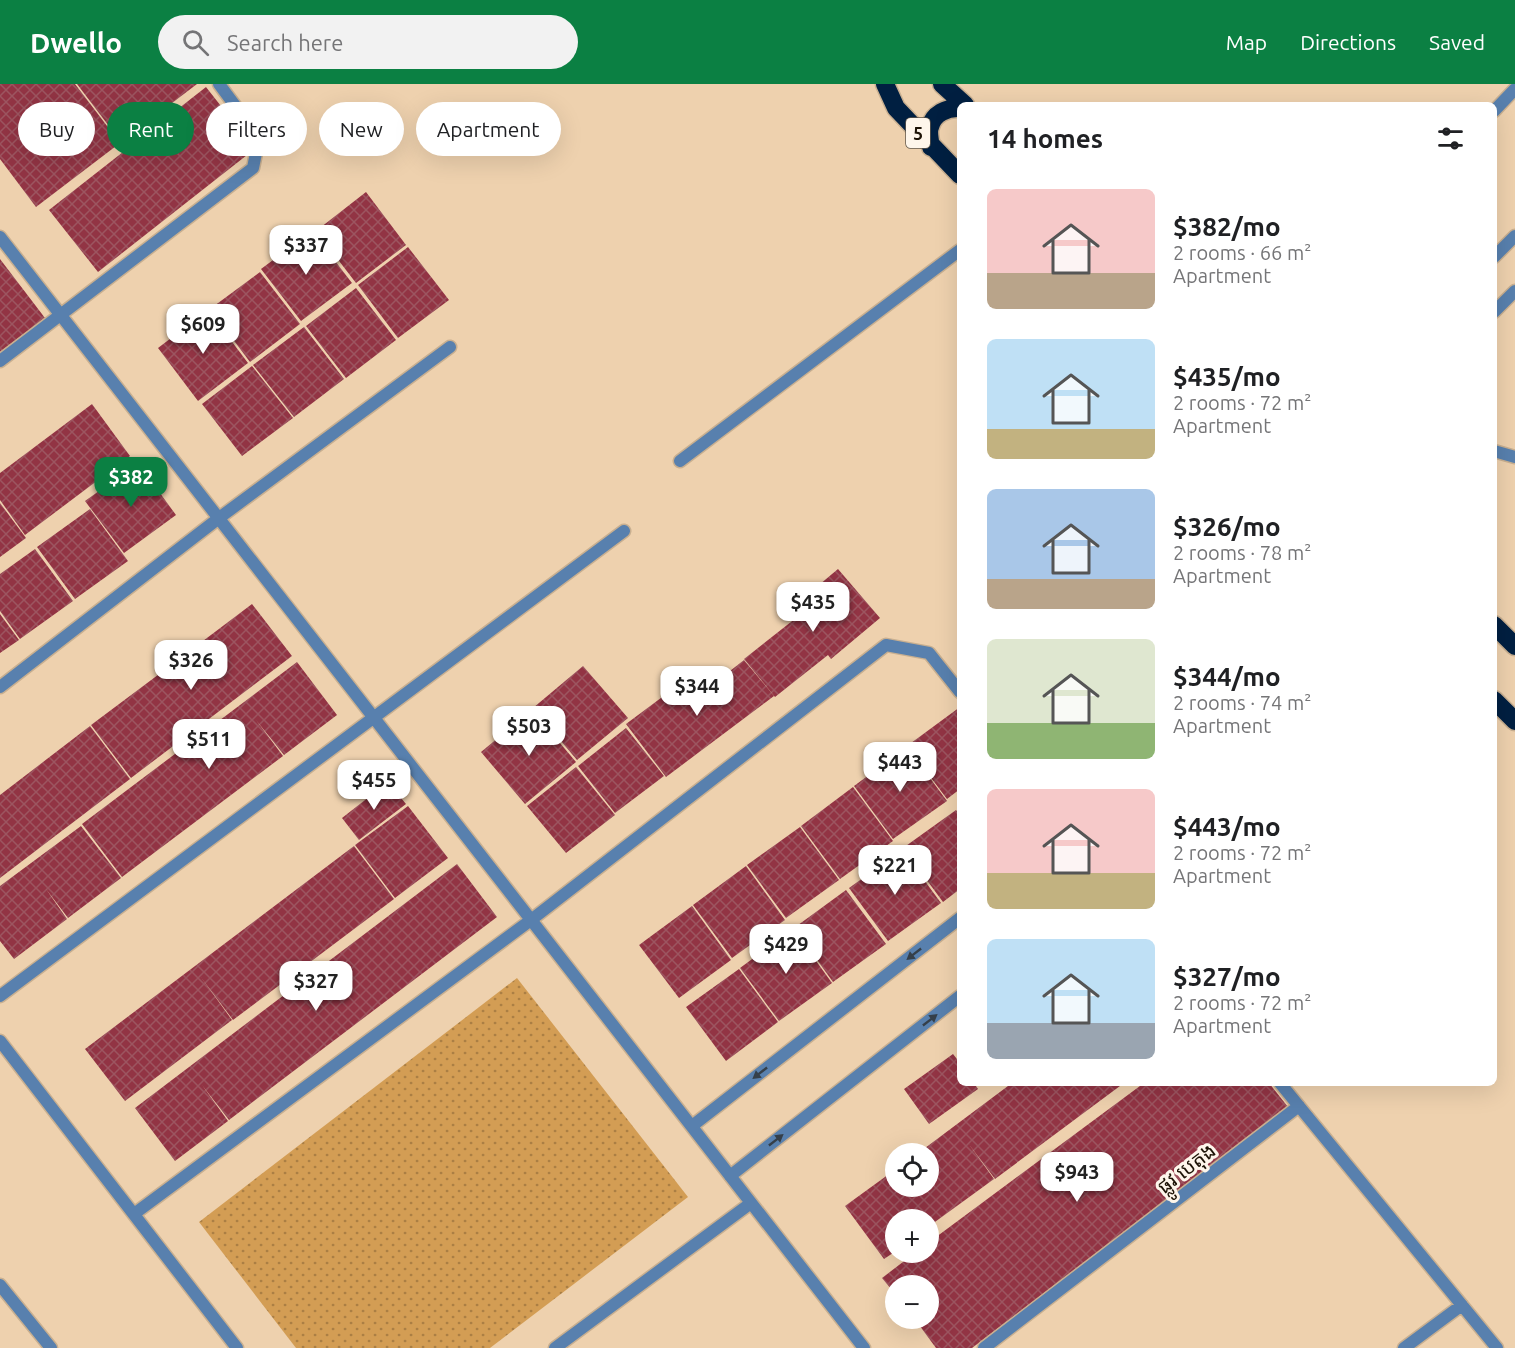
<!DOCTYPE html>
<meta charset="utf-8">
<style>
:root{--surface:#fff;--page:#f2f2f2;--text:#202124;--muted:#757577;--accent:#0b8043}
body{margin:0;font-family:Ubuntu,"Noto Sans Khmer",sans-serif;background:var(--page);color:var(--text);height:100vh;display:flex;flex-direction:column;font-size:22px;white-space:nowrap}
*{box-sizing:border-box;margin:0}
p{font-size:20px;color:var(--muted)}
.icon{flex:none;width:33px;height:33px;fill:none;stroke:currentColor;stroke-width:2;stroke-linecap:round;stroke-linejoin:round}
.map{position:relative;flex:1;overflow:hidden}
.sheet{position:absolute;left:957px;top:18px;width:540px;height:984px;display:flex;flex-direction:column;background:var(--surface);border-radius:9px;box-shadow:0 6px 24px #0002}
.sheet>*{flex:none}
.hud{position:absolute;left:18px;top:18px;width:570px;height:54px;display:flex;gap:12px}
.buttons{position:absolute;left:885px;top:1059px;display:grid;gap:12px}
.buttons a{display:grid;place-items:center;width:54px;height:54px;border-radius:50%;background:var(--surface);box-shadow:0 6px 24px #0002;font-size:30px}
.price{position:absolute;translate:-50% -51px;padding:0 14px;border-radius:12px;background:#fff;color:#222;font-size:20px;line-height:39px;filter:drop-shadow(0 2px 3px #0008)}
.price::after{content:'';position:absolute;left:50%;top:36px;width:18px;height:14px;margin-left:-9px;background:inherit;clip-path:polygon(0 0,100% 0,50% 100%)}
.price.selected{background:var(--accent);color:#fff}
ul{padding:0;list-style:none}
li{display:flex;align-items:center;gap:18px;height:150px;padding:0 30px}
li span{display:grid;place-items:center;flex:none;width:168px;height:120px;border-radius:9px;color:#555}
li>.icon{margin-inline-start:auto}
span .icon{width:72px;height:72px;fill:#fffc;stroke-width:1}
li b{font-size:26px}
h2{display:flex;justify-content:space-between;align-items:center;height:72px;padding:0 30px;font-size:26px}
.chip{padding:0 21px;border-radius:27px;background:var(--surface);box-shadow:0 6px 24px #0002;font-size:21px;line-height:54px}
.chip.selected{background:var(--accent);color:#fff}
header{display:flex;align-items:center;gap:36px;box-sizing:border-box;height:84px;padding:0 30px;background:var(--accent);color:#fff}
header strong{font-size:28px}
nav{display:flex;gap:33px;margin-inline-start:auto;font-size:21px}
.search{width:420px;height:54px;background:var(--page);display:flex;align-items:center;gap:15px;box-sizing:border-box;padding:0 21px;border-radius:33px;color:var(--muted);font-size:22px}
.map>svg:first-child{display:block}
</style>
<header>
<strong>Dwello</strong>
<div class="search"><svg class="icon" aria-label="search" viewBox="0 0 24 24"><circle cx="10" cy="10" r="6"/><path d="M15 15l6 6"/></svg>Search here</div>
<nav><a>Map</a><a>Directions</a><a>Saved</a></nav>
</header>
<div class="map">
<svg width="1515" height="1264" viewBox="0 0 1515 1264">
<defs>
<pattern id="garden-dots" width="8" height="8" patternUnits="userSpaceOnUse" patternTransform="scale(1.5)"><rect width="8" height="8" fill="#d39d54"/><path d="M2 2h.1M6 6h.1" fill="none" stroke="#ab7f44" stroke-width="1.8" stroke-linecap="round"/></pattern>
<pattern id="building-cross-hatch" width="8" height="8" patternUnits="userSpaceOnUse" patternTransform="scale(1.5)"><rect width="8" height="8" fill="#923444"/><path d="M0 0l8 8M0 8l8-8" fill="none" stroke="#9c5560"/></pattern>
</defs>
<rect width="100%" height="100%" fill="#eed1ae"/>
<path fill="url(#garden-dots)" d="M517 894 688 1113 490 1264H296L199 1138Z"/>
<path fill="url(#building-cross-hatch)" d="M0 0H75L120 59 36 123 0 75Z
M77 0H197L121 58Z
M206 3 250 59 247 71 98 188 49 126Z
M366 108 406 161 356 199 316 147Z
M312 147 352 199 301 237 261 185Z
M408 163 449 216 398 254 358 201Z
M0 175 45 234 0 268Z
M260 188 300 240 250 278 210 225Z
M356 204 396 256 346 294 306 242Z
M208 226 248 279 198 317 158 264Z
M304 243 344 295 294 333 253 281Z
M252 282 293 334 242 372 202 320Z
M92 320 130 372 25 451 0 416V389Z
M138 379 176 431 124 469 85 417Z
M0 419 26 454 0 473Z
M90 425 128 477 75 515 37 463Z
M35 465 73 517 20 555 0 527V490Z
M838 485 880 534 831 575 828 571 775 613 744 575 796 534 789 526Z
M252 520 292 572 131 694 91 641 198 561 210 576 199 560Z
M0 530 19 556 0 569Z
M744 576 774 612 666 693 626 640 681 599 693 616Z
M297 578 337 631 284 671 256 636 283 672 122 793 82 740Z
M583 582 628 634 577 676 533 624Z
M960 623V705L947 715 907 662Z
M532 626 576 678 525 720 481 668Z
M90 642 130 695 0 794V711Z
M626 644 664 692 615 729 578 682Z
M907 663 947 717 893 755 854 702Z
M576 683 615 731 566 769 527 722Z
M388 698 406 720 359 756 342 734Z
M853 703 893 757 840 795 801 742Z
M408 722 448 774 395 814 355 761Z
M956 726 960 731V805L943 818 903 764Z
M81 742 121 794 68 834 46 805 67 835 14 875 0 857V802Z
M800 743 839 796 786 834 747 781Z
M354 762 394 815 233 936 200 892 232 936 125 1017 85 965Z
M902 766 941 819 888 857 849 804Z
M457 780 497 833 229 1036 202 1001 228 1037 175 1077 135 1024Z
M746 782 785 836 732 874 693 821Z
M846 806 886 860 833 898 794 844Z
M692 822 731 876 679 914 639 861Z
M793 845 832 899 779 937 740 884Z
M739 885 778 938 726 977 686 923Z
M953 970 960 979V999H974L978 1005 929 1040 904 1005Z
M1012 999H1124L995 1095 968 1059 994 1095 928 1143V1136H896V1167L884 1175 845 1122 896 1085V1102H928V1070H917Z
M1144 999H1269L1288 1023 972 1264H936L914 1234H928V1202H896V1211L882 1194 916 1168H928V1159Z"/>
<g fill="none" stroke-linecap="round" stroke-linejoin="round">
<defs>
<path id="lane" d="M1494 27 1515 5
M1494 173 1515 152
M1494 228 1515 207
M1494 367 1515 373"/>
<path id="street" d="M0 153 864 1264
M0 277 253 84 259 54 219 0
M680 377 960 166
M0 603 219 434 450 263
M0 912 624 447
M0 957 237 1264
M1280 999 1497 1264
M692 1042 960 834
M730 1092 960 912
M134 1130 531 836 886 561 929 569 960 608
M0 1201 51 1264
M555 1264 751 1119
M984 1264 1299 1022
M1404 1264 1462 1221"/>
<path id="highway" d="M885 0 896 24 960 91
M942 0 965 21
M931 63C930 57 928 48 930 43 933 30 947 23 960 24
M1494 541 1515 562
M1494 616 1515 637"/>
</defs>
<use href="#lane" stroke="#c8af90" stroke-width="15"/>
<use href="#street" stroke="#c8af90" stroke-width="15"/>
<use href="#highway" stroke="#c8af90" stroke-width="21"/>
<use href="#lane" stroke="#5880ae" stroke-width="12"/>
<use href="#street" stroke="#5880ae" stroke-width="12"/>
<use href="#highway" stroke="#001f41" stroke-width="18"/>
</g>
<defs><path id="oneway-solid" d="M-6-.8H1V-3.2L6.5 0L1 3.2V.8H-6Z" transform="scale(1.5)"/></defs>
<g fill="#353f49">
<use href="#oneway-solid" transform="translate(914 870) rotate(142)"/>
<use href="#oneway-solid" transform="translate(930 936) rotate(-38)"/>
<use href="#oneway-solid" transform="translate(760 989) rotate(142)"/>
<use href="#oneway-solid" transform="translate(776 1056) rotate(-38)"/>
</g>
<g text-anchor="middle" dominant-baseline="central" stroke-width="6" stroke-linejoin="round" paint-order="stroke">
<rect fill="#fef6eb" stroke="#60574b" stroke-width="1.5" x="906" y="34" width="24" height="30" rx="4.5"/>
<g font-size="18" font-weight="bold" fill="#1d1306">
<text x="918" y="49">5</text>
</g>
<g font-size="20" fill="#1d1306" stroke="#fef6eb">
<text transform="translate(1186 1084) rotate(-38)">ផ្លូវ បេតុង</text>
</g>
</g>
</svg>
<div class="buttons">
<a><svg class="icon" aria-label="locate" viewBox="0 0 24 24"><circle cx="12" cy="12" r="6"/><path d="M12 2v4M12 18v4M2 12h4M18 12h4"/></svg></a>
<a>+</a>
<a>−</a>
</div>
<b class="price" style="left:306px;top:192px">$337</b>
<b class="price" style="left:203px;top:271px">$609</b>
<b class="price selected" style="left:131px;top:424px">$382</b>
<b class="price" style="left:813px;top:549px">$435</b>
<b class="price" style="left:191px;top:607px">$326</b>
<b class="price" style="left:697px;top:633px">$344</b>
<b class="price" style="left:529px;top:673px">$503</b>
<b class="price" style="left:209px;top:686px">$511</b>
<b class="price" style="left:900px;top:709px">$443</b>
<b class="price" style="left:374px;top:727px">$455</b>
<b class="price" style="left:895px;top:812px">$221</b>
<b class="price" style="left:786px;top:891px">$429</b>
<b class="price" style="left:316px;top:928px">$327</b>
<b class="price" style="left:1077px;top:1119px">$943</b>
<div class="hud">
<a class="chip">Buy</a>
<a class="chip selected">Rent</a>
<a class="chip">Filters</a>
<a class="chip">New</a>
<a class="chip">Apartment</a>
</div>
<section class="sheet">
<h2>14 homes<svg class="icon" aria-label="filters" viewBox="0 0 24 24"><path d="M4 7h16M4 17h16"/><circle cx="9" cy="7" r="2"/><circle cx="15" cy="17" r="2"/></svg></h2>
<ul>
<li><span style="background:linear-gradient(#f6c9c9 70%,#b9a48a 0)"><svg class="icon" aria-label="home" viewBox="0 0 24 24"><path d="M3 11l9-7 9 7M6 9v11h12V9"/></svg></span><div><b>$382/mo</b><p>2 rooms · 66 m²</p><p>Apartment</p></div></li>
<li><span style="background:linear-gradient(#bfe0f5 75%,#c2b280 0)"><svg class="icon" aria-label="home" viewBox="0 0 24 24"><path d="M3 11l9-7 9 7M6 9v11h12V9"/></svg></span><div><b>$435/mo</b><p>2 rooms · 72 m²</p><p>Apartment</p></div></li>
<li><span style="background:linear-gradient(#a9c7e8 75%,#b9a48a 0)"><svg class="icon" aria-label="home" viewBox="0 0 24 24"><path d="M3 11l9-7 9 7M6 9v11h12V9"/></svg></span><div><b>$326/mo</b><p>2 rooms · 78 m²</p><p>Apartment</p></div></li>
<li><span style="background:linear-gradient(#dfe7d0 70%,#8fb573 0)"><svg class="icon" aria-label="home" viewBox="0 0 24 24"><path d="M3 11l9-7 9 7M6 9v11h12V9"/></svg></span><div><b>$344/mo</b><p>2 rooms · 74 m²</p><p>Apartment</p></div></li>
<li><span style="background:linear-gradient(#f6c9c9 70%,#c2b280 0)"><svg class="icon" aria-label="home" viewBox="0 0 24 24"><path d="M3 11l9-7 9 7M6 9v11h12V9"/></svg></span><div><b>$443/mo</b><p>2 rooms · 72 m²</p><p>Apartment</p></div></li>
<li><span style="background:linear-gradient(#bfe0f5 70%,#9aa5b1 0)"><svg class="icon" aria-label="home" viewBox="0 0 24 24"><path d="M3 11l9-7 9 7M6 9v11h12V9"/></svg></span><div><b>$327/mo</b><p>2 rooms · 72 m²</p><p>Apartment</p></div></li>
</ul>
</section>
</div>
